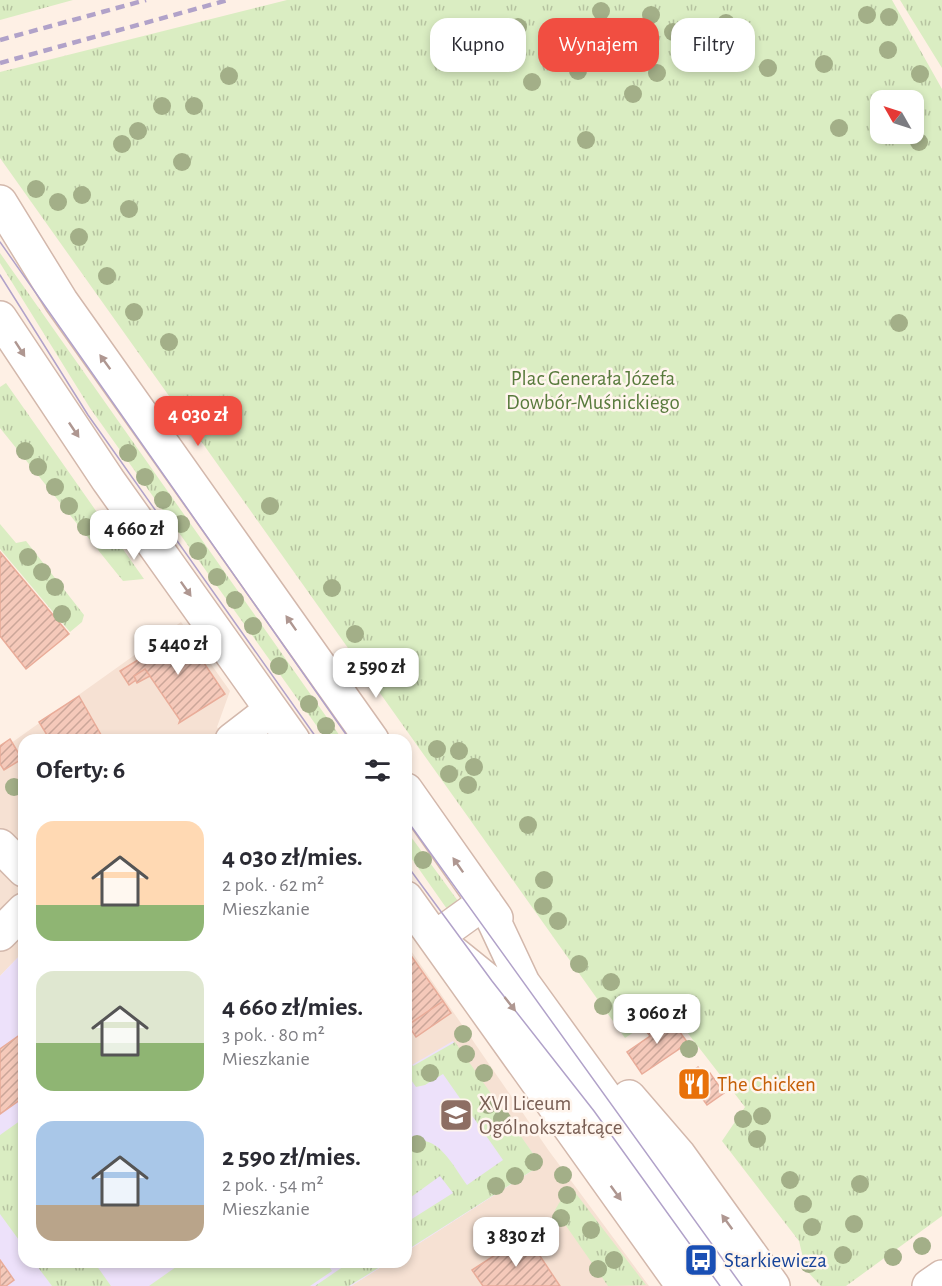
<!DOCTYPE html>
<html lang="pl">
<meta charset="utf-8">
<style>
:root{--surface:#fff;--page:#f2f2f3;--text:#2b2b33;--muted:#7c7c81;--accent:#f14e41}
body{margin:0;font-family:"Alegreya Sans",sans-serif;background:var(--page);color:var(--text);height:100vh;display:flex;flex-direction:column;font-size:22px;white-space:nowrap}
*{box-sizing:border-box;margin:0}
p{font-size:20px;color:var(--muted)}
.icon{flex:none;width:33px;height:33px;fill:none;stroke:currentColor;stroke-width:2;stroke-linecap:round;stroke-linejoin:round}
.map{position:relative;flex:1;overflow:hidden}
.sheet{position:absolute;left:18px;top:734px;width:394px;height:534px;display:flex;flex-direction:column;background:var(--surface);border-radius:18px;box-shadow:0 3px 9px #0003}
.sheet>*{flex:none}
.guide{position:absolute;left:430px;top:18px;width:422px;height:54px;display:flex;gap:12px}
.needle{width:39px;rotate:309deg}
.tools{position:absolute;left:870px;top:90px;display:grid;gap:12px}
.tools a{display:grid;place-items:center;width:54px;height:54px;border-radius:12px;background:var(--surface);box-shadow:0 3px 9px #0003;font-size:30px}
.price{position:absolute;translate:-50% -51px;padding:0 14px;border-radius:12px;background:#fff;color:#222;font-size:20px;line-height:39px;filter:drop-shadow(0 2px 3px #0008)}
.price::after{content:'';position:absolute;left:50%;top:36px;width:18px;height:14px;margin-left:-9px;background:inherit;clip-path:polygon(0 0,100% 0,50% 100%)}
.price.active{background:var(--accent);color:#fff}
ul{padding:0;list-style:none}
li{display:flex;align-items:center;gap:18px;height:150px;padding:0 18px}
li span{display:grid;place-items:center;flex:none;width:168px;height:120px;border-radius:18px;color:#555}
li>.icon{margin-inline-start:auto}
span .icon{width:72px;height:72px;fill:#fffc;stroke-width:1}
li b{font-size:26px}
h2{display:flex;justify-content:space-between;align-items:center;height:72px;padding:0 18px;font-size:26px}
.tag{padding:0 21px;border-radius:18px;background:var(--surface);box-shadow:0 3px 9px #0003;font-size:21px;line-height:54px}
.tag.active{background:var(--accent);color:#fff}
.map>svg:first-child{display:block}
</style>
<div class="map">
<svg width="942" height="1286" viewBox="0 0 942 1286">
<defs>
<pattern id="grass-tufts" width="24" height="20" patternUnits="userSpaceOnUse" patternTransform="scale(1.5)"><rect width="24" height="20" fill="#daedc2"/><path d="M3 7l-1-3M5 7V3M7 7l1-3M15 17l-1-3M17 17v-4M19 17l1-3" fill="none" stroke="#b6c3a0"/></pattern>
<pattern id="building-hatch" width="6" height="6" patternUnits="userSpaceOnUse" patternTransform="scale(1.5)"><rect width="6" height="6" fill="#f5c9ba"/><path d="M-1 1l2-2M0 6l6-6M5 7l2-2" fill="none" stroke="#cba699"/></pattern>
</defs>
<rect width="100%" height="100%" fill="#fef0e5"/>
<path fill="#f6e1d3" d="M181 622 230 691 217 727 226 739 24 740V951L0 976V751Z
M407 945 549 1151 649 1286H351L389 1262H406L407 1251 541 1165 412 1065 407 1058Z"/>
<path fill="#ede1fa" d="M24 951V1262H389L351 1286H0V976Z
M453 1041 541 1165 407 1251 406 1058 412 1065Z"/>
<path fill="url(#grass-tufts)" fill-rule="evenodd" d="M0 0H73L0 20Z
M287 0H892L942 89V1216L846 1286H821L806 1270 799 1241 722 1141 745 1107 669 1009 625 1038 0 158V72ZM880 100H914V134H880Z
M900 0H942V68Z
M0 253 342 739H326L90 408 0 263Z
M6 383 144 579 123 581 0 428V387Z
M0 524 16 543 26 541 84 615 82 622 70 632 0 549Z
M406 830 458 901 447 909 407 852Z
M455 1042 541 1165 407 1250V1222L453 1193 440 1176 407 1200V1147C434 1126 453 1166 467 1185L503 1160 443 1074 425 1085 416 1087 407 1074V1058L413 1066Z
M24 1118V1247L0 1214V1135Z
M571 1191H574L646 1285 608 1286 555 1210 565 1193Z
M34 1262H94L111 1286H52Z
M350 1262H388L349 1286H315Z"/>
<path fill="#daedc2" d="M183 1262H326L332 1271 310 1286H149Z"/>
<path fill="url(#building-hatch)" stroke="#e9ac99" stroke-width="1.5" d="M0 552 69 634 26 669 0 636Z
M183 632 225 694 179 723 180 720 145 669 134 676 136 680 129 685 120 671Z
M145 669 150 676 137 683 134 676Z
M79 696 104 740H50L39 722Z
M10 739 22 759 4 770 0 764V746Z
M412 957 443 1001 408 1025 406 960Z
M443 1001 451 1013 416 1037 408 1025Z
M668 1016 688 1043 642 1074 627 1052 650 1036 646 1031Z
M24 1032V1097L0 1114V1049Z
M698 1067 705 1077 710 1073 724 1093 707 1105 697 1091 691 1096 679 1080Z
M526 1235 560 1286H483L472 1270Z
M0 1260 14 1280 6 1286H0Z"/>
<g fill="none" stroke-linecap="round" stroke-linejoin="round">
<defs>
<path id="minor" d="M0 202 61 301 372 740
M0 318 108 480 293 740
M232 740 271 710
M406 790 496 918
M0 846 24 870
M406 898 683 1286
M0 934 24 910
M629 1097 679 1155 773 1286
M720 1286 594 1111 498 989 435 938 485 902 523 983 742 1286
M929 1286 942 1277"/>
</defs>
<use href="#minor" stroke="#d3b8ac" stroke-width="36"/>
<use href="#minor" stroke="#fff" stroke-width="33"/>
<path stroke="#b1a2c9" stroke-width="1.5" d="M0 242 350 740
M0 275 88 415 318 740
M406 819 742 1286
M406 864 492 981 594 1111 720 1286"/>
<path stroke="#b1a2c9" stroke-width="4.5" stroke-dasharray="9 6" stroke-linecap="butt" d="M0 40 146 0
M0 63 228 0"/>
</g>
<g fill="#a3af88">
<circle cx="601" cy="11" r="9"/>
<circle cx="651" cy="15" r="9"/>
<circle cx="867" cy="15" r="9"/>
<circle cx="889" cy="17" r="9"/>
<circle cx="726" cy="23" r="9"/>
<circle cx="518" cy="27" r="9"/>
<circle cx="673" cy="32" r="9"/>
<circle cx="637" cy="35" r="9"/>
<circle cx="606" cy="41" r="9"/>
<circle cx="715" cy="46" r="9"/>
<circle cx="888" cy="50" r="9"/>
<circle cx="824" cy="64" r="9"/>
<circle cx="768" cy="68" r="9"/>
<circle cx="578" cy="71" r="9"/>
<circle cx="657" cy="73" r="9"/>
<circle cx="920" cy="74" r="9"/>
<circle cx="229" cy="76" r="9"/>
<circle cx="532" cy="82" r="9"/>
<circle cx="633" cy="94" r="9"/>
<circle cx="162" cy="106" r="9"/>
<circle cx="194" cy="106" r="9"/>
<circle cx="839" cy="128" r="9"/>
<circle cx="138" cy="131" r="9"/>
<circle cx="586" cy="140" r="9"/>
<circle cx="919" cy="142" r="9"/>
<circle cx="122" cy="144" r="9"/>
<circle cx="182" cy="162" r="9"/>
<circle cx="36" cy="189" r="9"/>
<circle cx="82" cy="195" r="9"/>
<circle cx="58" cy="202" r="9"/>
<circle cx="129" cy="209" r="9"/>
<circle cx="79" cy="237" r="9"/>
<circle cx="107" cy="276" r="9"/>
<circle cx="134" cy="312" r="9"/>
<circle cx="899" cy="323" r="9"/>
<circle cx="169" cy="342" r="9"/>
<circle cx="25" cy="451" r="9"/>
<circle cx="128" cy="453" r="9"/>
<circle cx="38" cy="467" r="9"/>
<circle cx="145" cy="477" r="9"/>
<circle cx="55" cy="487" r="9"/>
<circle cx="163" cy="500" r="9"/>
<circle cx="69" cy="506" r="9"/>
<circle cx="270" cy="506" r="9"/>
<circle cx="181" cy="524" r="9"/>
<circle cx="86" cy="527" r="9"/>
<circle cx="198" cy="551" r="9"/>
<circle cx="28" cy="557" r="9"/>
<circle cx="42" cy="572" r="9"/>
<circle cx="217" cy="577" r="9"/>
<circle cx="55" cy="587" r="9"/>
<circle cx="332" cy="588" r="9"/>
<circle cx="235" cy="600" r="9"/>
<circle cx="62" cy="614" r="9"/>
<circle cx="253" cy="626" r="9"/>
<circle cx="355" cy="634" r="9"/>
<circle cx="376" cy="663" r="9"/>
<circle cx="279" cy="666" r="9"/>
<circle cx="309" cy="704" r="9"/>
<circle cx="326" cy="726" r="9"/>
<circle cx="437" cy="749" r="9"/>
<circle cx="459" cy="751" r="9"/>
<circle cx="474" cy="767" r="9"/>
<circle cx="449" cy="774" r="9"/>
<circle cx="468" cy="785" r="9"/>
<circle cx="14" cy="787" r="9"/>
<circle cx="528" cy="825" r="9"/>
<circle cx="423" cy="860" r="9"/>
<circle cx="544" cy="880" r="9"/>
<circle cx="543" cy="906" r="9"/>
<circle cx="558" cy="921" r="9"/>
<circle cx="579" cy="964" r="9"/>
<circle cx="611" cy="982" r="9"/>
<circle cx="658" cy="1005" r="9"/>
<circle cx="603" cy="1006" r="9"/>
<circle cx="633" cy="1023" r="9"/>
<circle cx="463" cy="1034" r="9"/>
<circle cx="689" cy="1049" r="9"/>
<circle cx="466" cy="1054" r="9"/>
<circle cx="430" cy="1073" r="9"/>
<circle cx="484" cy="1073" r="9"/>
<circle cx="488" cy="1105" r="9"/>
<circle cx="762" cy="1116" r="9"/>
<circle cx="502" cy="1119" r="9"/>
<circle cx="743" cy="1119" r="9"/>
<circle cx="757" cy="1139" r="9"/>
<circle cx="417" cy="1144" r="9"/>
<circle cx="534" cy="1162" r="9"/>
<circle cx="563" cy="1175" r="9"/>
<circle cx="515" cy="1176" r="9"/>
<circle cx="790" cy="1180" r="9"/>
<circle cx="860" cy="1184" r="9"/>
<circle cx="496" cy="1186" r="9"/>
<circle cx="567" cy="1195" r="9"/>
<circle cx="803" cy="1204" r="9"/>
<circle cx="561" cy="1218" r="9"/>
<circle cx="854" cy="1224" r="9"/>
<circle cx="812" cy="1227" r="9"/>
<circle cx="591" cy="1230" r="9"/>
<circle cx="922" cy="1246" r="9"/>
<circle cx="843" cy="1255" r="9"/>
<circle cx="893" cy="1257" r="9"/>
<circle cx="614" cy="1260" r="9"/>
<circle cx="809" cy="1264" r="9"/>
<circle cx="598" cy="1269" r="9"/>
</g>
<defs><path id="oneway-solid" d="M-6-.8H1V-3.2L6.5 0L1 3.2V.8H-6Z" transform="scale(1.5)"/></defs>
<g fill="#af9791">
<use href="#oneway-solid" transform="translate(20 349) rotate(57)"/>
<use href="#oneway-solid" transform="translate(105 362) rotate(-126)"/>
<use href="#oneway-solid" transform="translate(74 430) rotate(56)"/>
<use href="#oneway-solid" transform="translate(186 589) rotate(55)"/>
<use href="#oneway-solid" transform="translate(291 623) rotate(-125)"/>
<use href="#oneway-solid" transform="translate(458 865) rotate(-125)"/>
<use href="#oneway-solid" transform="translate(510 1004) rotate(52)"/>
<use href="#oneway-solid" transform="translate(616 1193) rotate(54)"/>
<use href="#oneway-solid" transform="translate(727 1222) rotate(-126)"/>
</g>
<defs>
<symbol id="restaurant-square" viewBox="-11 -11 22 22"><rect x="-9" y="-9" width="18" height="18" rx="4" fill="#e8710a" stroke="#fff5ed"/><path d="M-5-6h1v4h1v-4h1v4h1v-4h1v5L-1.5 .5V6h-2V.5L-5-1ZM5-6V6H3V1.5H1.5Q1.5-4 5-6Z" fill="#fff"/></symbol>
<symbol id="school-square" viewBox="-11 -11 22 22"><rect x="-9" y="-9" width="18" height="18" rx="4" fill="#8d6e63" stroke="#fff5ed"/><path d="M0-5L7-2L0 1L-7-2ZM-4 1L0 2.5L4 1V4Q0 6-4 4Z" fill="#fff"/></symbol>
<symbol id="bus-square" viewBox="-11 -11 22 22"><rect x="-9" y="-9" width="18" height="18" rx="4" fill="#1a4fb4" stroke="#fff5ed"/><path d="M-5-6H5V4H4V6H2V4H-2V6H-4V4H-5ZM-3.5-4V0h7V-4ZM-3.5 1.2v1.5H-2V1.2ZM2 1.2v1.5H3.5V1.2Z" fill="#fff"/></symbol>
</defs>
<g fill-rule="evenodd">
<use href="#restaurant-square" x="675" y="1065" width="38" height="38"/>
<use href="#school-square" x="437" y="1096" width="38" height="38"/>
<use href="#bus-square" x="682" y="1241" width="38" height="38"/>
</g>
<g text-anchor="middle" dominant-baseline="central" stroke-width="5" stroke-linejoin="round" paint-order="stroke">
<g font-size="21" fill="#587a3c" stroke="#fff5ed">
<text x="593" y="378">Plac Generała Józefa<tspan x="593" dy="24">Dowbór-Muśnickiego</tspan></text>
</g>
<g font-size="21" fill="#c56008" stroke="#fff5ed" text-anchor="start">
<text x="717" y="1084">The Chicken</text>
</g>
<g font-size="21" fill="#785e54" stroke="#fff5ed" text-anchor="start">
<text x="479" y="1103">XVI Liceum<tspan x="479" dy="24">Ogólnokształcące</tspan></text>
</g>
<g font-size="21" fill="#164399" stroke="#fff5ed" text-anchor="start">
<text x="724" y="1260">Starkiewicza</text>
</g>
</g>
</svg>
<div class="tools">
<a><svg class="needle" viewBox="-14 -14 28 28"><path d="M0-13l5 13h-10z" fill="#e53935"/><path d="M0 13l5-13h-10z" fill="#7c7c81"/></svg></a>
</div>
<b class="price active" style="left:198px;top:447px">4 030 zł</b>
<b class="price" style="left:134px;top:561px">4 660 zł</b>
<b class="price" style="left:178px;top:676px">5 440 zł</b>
<b class="price" style="left:376px;top:699px">2 590 zł</b>
<b class="price" style="left:657px;top:1045px">3 060 zł</b>
<b class="price" style="left:516px;top:1268px">3 830 zł</b>
<div class="guide">
<a class="tag">Kupno</a>
<a class="tag active">Wynajem</a>
<a class="tag">Filtry</a>
</div>
<section class="sheet">
<h2>Oferty: 6<svg class="icon" aria-label="filters" viewBox="0 0 24 24"><path d="M4 7h16M4 17h16"/><circle cx="9" cy="7" r="2"/><circle cx="15" cy="17" r="2"/></svg></h2>
<ul>
<li><span style="background:linear-gradient(#ffd9b3 70%,#8fb573 0)"><svg class="icon" aria-label="home" viewBox="0 0 24 24"><path d="M3 11l9-7 9 7M6 9v11h12V9"/></svg></span><div><b>4 030 zł/mies.</b><p>2 pok. · 62 m²</p><p>Mieszkanie</p></div></li>
<li><span style="background:linear-gradient(#dfe7d0 60%,#8fb573 0)"><svg class="icon" aria-label="home" viewBox="0 0 24 24"><path d="M3 11l9-7 9 7M6 9v11h12V9"/></svg></span><div><b>4 660 zł/mies.</b><p>3 pok. · 80 m²</p><p>Mieszkanie</p></div></li>
<li><span style="background:linear-gradient(#a9c7e8 70%,#b9a48a 0)"><svg class="icon" aria-label="home" viewBox="0 0 24 24"><path d="M3 11l9-7 9 7M6 9v11h12V9"/></svg></span><div><b>2 590 zł/mies.</b><p>2 pok. · 54 m²</p><p>Mieszkanie</p></div></li>
</ul>
</section>
</div>
